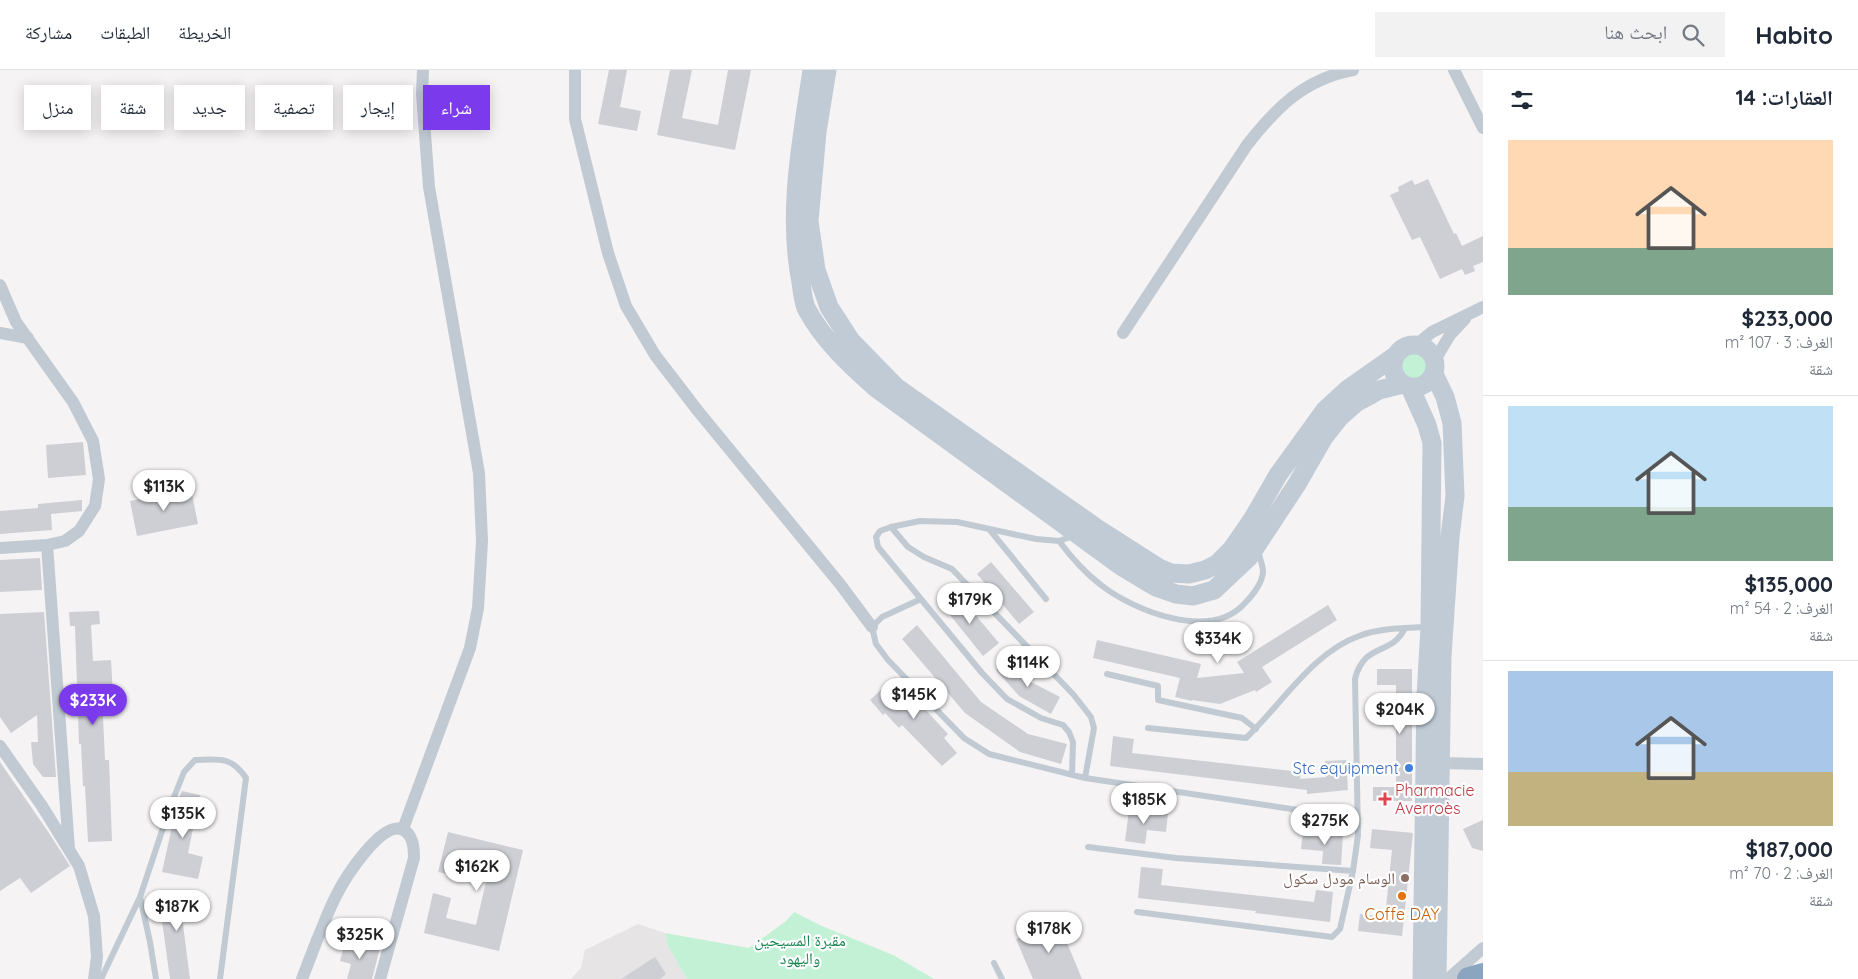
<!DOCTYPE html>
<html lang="ar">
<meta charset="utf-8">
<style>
:root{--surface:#fff;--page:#f2f2f3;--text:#1f2937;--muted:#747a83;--line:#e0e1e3;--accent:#7c3aed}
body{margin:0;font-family:Quicksand,"Noto Naskh Arabic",sans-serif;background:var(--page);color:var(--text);direction:rtl;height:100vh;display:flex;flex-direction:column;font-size:19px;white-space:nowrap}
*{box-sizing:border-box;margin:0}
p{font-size:16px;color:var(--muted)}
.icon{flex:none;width:28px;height:28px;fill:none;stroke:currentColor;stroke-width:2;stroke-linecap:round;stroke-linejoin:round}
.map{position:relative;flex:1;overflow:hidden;direction:ltr}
.drawer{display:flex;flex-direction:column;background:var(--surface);width:375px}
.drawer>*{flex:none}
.top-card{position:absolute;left:15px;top:15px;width:475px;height:45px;direction:rtl;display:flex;gap:10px}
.price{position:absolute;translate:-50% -42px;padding:0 11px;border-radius:18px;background:#fff;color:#222;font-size:16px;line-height:32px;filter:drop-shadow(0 1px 2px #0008)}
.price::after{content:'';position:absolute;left:50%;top:30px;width:15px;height:11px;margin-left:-8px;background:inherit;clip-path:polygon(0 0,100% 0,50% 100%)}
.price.active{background:var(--accent);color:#fff}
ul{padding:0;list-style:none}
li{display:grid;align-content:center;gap:10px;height:265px;padding:0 25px}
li+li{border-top:1px solid var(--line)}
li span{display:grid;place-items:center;height:155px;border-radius:0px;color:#555}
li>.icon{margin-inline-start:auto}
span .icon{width:90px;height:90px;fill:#fffc;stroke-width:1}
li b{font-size:21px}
h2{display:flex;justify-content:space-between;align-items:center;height:60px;padding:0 25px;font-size:21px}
.pill{padding:0 18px;border-radius:0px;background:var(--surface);box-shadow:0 2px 12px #0003;font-size:18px;line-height:45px}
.pill.active{background:var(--accent);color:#fff}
header{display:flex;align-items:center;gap:30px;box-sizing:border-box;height:70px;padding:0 25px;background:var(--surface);border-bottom:1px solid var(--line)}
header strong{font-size:24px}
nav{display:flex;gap:28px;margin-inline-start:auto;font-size:18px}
.search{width:350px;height:45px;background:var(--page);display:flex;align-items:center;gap:12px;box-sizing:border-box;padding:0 18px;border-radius:0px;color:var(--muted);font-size:19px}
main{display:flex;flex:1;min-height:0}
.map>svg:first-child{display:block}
</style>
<header>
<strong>Habito</strong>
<div class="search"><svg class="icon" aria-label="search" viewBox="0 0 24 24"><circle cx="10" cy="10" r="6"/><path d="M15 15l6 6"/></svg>ابحث هنا</div>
<nav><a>الخريطة</a><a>الطبقات</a><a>مشاركة</a></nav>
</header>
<main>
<section class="drawer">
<h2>العقارات: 14<svg class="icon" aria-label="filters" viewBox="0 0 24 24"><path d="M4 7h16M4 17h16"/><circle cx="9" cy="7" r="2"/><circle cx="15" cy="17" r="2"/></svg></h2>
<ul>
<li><span style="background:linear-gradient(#ffd9b3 70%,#7fa58c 0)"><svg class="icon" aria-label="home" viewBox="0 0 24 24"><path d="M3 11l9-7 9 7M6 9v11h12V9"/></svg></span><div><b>$233,000</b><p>الغرف: 3 · 107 m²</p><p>شقة</p></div></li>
<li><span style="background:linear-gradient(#bfe0f5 65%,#7fa58c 0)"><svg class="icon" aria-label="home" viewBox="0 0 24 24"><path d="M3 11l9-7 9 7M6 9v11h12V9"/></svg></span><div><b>$135,000</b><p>الغرف: 2 · 54 m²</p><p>شقة</p></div></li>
<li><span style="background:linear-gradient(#a9c7e8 65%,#c2b280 0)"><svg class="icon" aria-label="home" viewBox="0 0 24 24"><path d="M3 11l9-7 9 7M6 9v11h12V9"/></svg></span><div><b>$187,000</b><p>الغرف: 2 · 70 m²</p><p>شقة</p></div></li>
</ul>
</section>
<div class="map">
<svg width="1483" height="909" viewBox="0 0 1483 909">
<rect width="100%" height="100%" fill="#f5f3f3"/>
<path fill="#e6e4e5" d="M638 854 665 863 668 876 687 909H571L581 898 585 880Z"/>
<path fill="#c3f1d5" d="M1402 296a12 12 0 1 1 24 0a12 12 0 1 1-24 0Z
M794 842 822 856 893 885 934 909H687L668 876 665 863 749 878 786 851Z"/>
<path fill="#cdcfd5" d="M609 0H627L620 37 641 41 637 61 598 54Z
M670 0H692L682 48 718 55 728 0H751L735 80 657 65Z
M1428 109 1454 164 1456 163 1462 176 1483 166V192L1473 196 1475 201 1465 205 1462 199 1440 209 1420 167 1412 170 1390 125 1399 121 1398 117 1412 110 1415 115Z
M83 372 86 405 48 408 46 375Z
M191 419 198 454 137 466 130 431Z
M82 430V441L51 444 52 460 0 464V441L38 438V434Z
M40 488 42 520 0 522V490Z
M991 492 1034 542 1019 554 977 504Z
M957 523 999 573 983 586 942 535Z
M1328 535 1337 550 1262 597 1272 612 1256 622 1255 620 1220 634 1192 630V631L1175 627 1180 608 1093 588 1097 570 1201 594 1197 608 1244 603 1237 592Z
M99 541 100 554 91 555 93 591 111 590 113 626H102L105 690H109L112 771 88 772 85 716H83L81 674H79L75 556H70L69 542Z
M44 542 56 707H43L33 694 31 672H38L37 645 11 663 0 647V544Z
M917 555 981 632 1028 664 1067 674 1061 694 1020 682 965 643 902 569Z
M1009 588 1029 611 1060 627 1051 644 1019 626 996 600Z
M1377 599H1412V731H1373V717H1396V615H1377Z
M895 607 948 664 944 668 957 683 942 696 902 655 899 658 885 643 883 645 870 630Z
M1113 666 1134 669 1132 683 1301 702 1300 709 1326 707 1325 691 1346 690 1348 720 1307 724V720L1110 696Z
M0 692 49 763 70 796 31 823 20 808 0 821Z
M182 721 200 725 188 783 203 787 198 809 162 802 178 730Z
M1129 740 1168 744 1166 762 1147 760 1145 774 1125 771Z
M1483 750V781L1472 778 1463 759Z
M1372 759 1413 763 1402 866 1358 861 1360 844 1385 847 1392 780 1370 778Z
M1303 761 1343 764 1341 795 1322 794 1323 781 1301 779Z
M448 762 523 780 499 881 424 863 433 823 451 828 446 848 476 855 490 794 465 788 460 807 438 802Z
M1141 797 1163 799 1161 815 1314 832 1316 820 1333 822 1330 852 1255 843 1256 841 1138 828Z
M197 824 199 845 182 847 190 909H170L159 829Z
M1058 851 1082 909H1033L1016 869Z
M346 869 380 878 372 909H347L351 894 340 891Z
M655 887 666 904 660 909H621Z"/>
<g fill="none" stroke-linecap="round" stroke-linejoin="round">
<path stroke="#c1cad2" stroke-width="6" d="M891 457 908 477 924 487 952 499 1073 624 1091 647 1094 658 1085 708
M989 459 1046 529
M1059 471C1071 487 1085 503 1101 515 1134 541 1210 571 1244 534 1252 526 1262 514 1263 502 1263 495 1259 486 1258 480
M921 529 882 547 872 557 876 574 888 590 964 668 989 684 1085 708 1358 749
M1107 604 1158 616V630L1242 648 1256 659
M1148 658 1246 668C1281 635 1313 582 1359 566 1380 558 1405 558 1427 557
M1072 705 1073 672 1069 662 1063 655 1041 648 1007 629 982 603 878 477 876 467 880 461 891 457 920 451 957 452 1036 469 1059 471 1073 466
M1088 777 1176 788 1353 801 1358 765 1355 609C1364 572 1392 586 1405 558
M140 827 150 872 156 909
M1137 842 1332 867 1340 859 1353 801
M994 893 1002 909
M101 909 140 827 170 737 184 702 195 690C219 689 231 686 246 708L220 909"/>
<path stroke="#c1cad2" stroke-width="12" d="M575 0V49L608 183 626 236 655 285 698 341 840 514 872 557
M1454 0 1483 58
M0 215 16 252 73 332 93 371 99 409 95 436 79 461 65 471 47 475 0 478
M0 263 28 268
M1123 263 1247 75C1276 38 1304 9 1353 0
M1416 275 1432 262 1483 237
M1435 290 1450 265 1465 249
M47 475 69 779
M0 676 42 736 79 796 94 846 97 887 94 909
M1441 693 1483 694
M403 759 470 578 478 538 482 471 479 403 429 117 422 24 423 0
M302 909C307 896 312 883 317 870 324 854 329 839 337 824 345 808 381 752 401 759 413 763 414 777 414 788L380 909
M1448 909 1483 878"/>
<path stroke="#c1cbd6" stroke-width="19" d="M812 0C802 69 787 142 801 212 802 220 803 230 806 238 823 270 849 294 876 318L1121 496 1156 517 1176 524 1193 526 1214 520 1249 487 1297 414 1324 367 1339 348 1357 332 1372 324 1379 320 1403 314
M827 0 817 62 809 151 816 200 829 237 851 271 896 317 1098 459 1159 498 1171 503 1189 504 1205 500 1217 494 1232 479 1252 450 1278 405 1325 340 1348 319 1395 286
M1393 296a21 21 0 1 1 42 0a21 21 0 1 1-42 0Z
M1434 304 1445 327 1452 353 1455 426 1450 467 1442 586 1437 909
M1410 317 1427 355 1432 373 1430 557 1426 626 1422 909"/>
<path stroke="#8ba5c1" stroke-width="24" d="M1469 909 1483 905"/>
</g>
<circle fill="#3f7fe0" stroke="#fff" stroke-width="2" cx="1409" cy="698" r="5"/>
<path fill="#e0444e" stroke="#fff" stroke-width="2" d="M1382.5 721.5h5v5h5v5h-5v5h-5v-5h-5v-5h5z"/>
<circle fill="#8d6e63" stroke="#fff" stroke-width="2" cx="1405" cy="808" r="5"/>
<circle fill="#e8710a" stroke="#fff" stroke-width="2" cx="1402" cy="826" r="5"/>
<g text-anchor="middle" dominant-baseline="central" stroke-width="4.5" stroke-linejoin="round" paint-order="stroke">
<g font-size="16" fill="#366cbe" stroke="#fff" text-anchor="end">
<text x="1399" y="698">Stc equipment</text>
</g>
<g font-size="16" fill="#be3a42" stroke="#fff" text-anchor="start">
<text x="1395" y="720">Pharmacie<tspan x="1395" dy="18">Averroès</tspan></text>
</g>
<g font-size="16" fill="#785e54" stroke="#fff" text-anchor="end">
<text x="1395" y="808">الوسام مودل سكول</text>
</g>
<g font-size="16" fill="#c56008" stroke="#fff">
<text x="1402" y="844">Coffe DAY</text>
</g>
<g font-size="16" fill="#17864f" stroke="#fff">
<text x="800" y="870">مقبرة المسيحين<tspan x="800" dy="18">واليهود</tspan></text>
</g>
</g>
</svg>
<b class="price" style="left:164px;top:442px">$113K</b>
<b class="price" style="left:970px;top:555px">$179K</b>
<b class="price" style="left:1218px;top:594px">$334K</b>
<b class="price" style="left:1028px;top:618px">$114K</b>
<b class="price" style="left:914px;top:650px">$145K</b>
<b class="price active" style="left:93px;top:656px">$233K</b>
<b class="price" style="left:1400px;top:665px">$204K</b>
<b class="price" style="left:1144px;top:755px">$185K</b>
<b class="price" style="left:183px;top:769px">$135K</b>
<b class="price" style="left:1325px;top:776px">$275K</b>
<b class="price" style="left:477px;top:822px">$162K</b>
<b class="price" style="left:177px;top:862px">$187K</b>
<b class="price" style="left:1049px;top:884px">$178K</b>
<b class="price" style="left:360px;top:890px">$325K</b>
<div class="top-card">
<a class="pill active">شراء</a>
<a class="pill">إيجار</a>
<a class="pill">تصفية</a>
<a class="pill">جديد</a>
<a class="pill">شقة</a>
<a class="pill">منزل</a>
</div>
</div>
</main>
